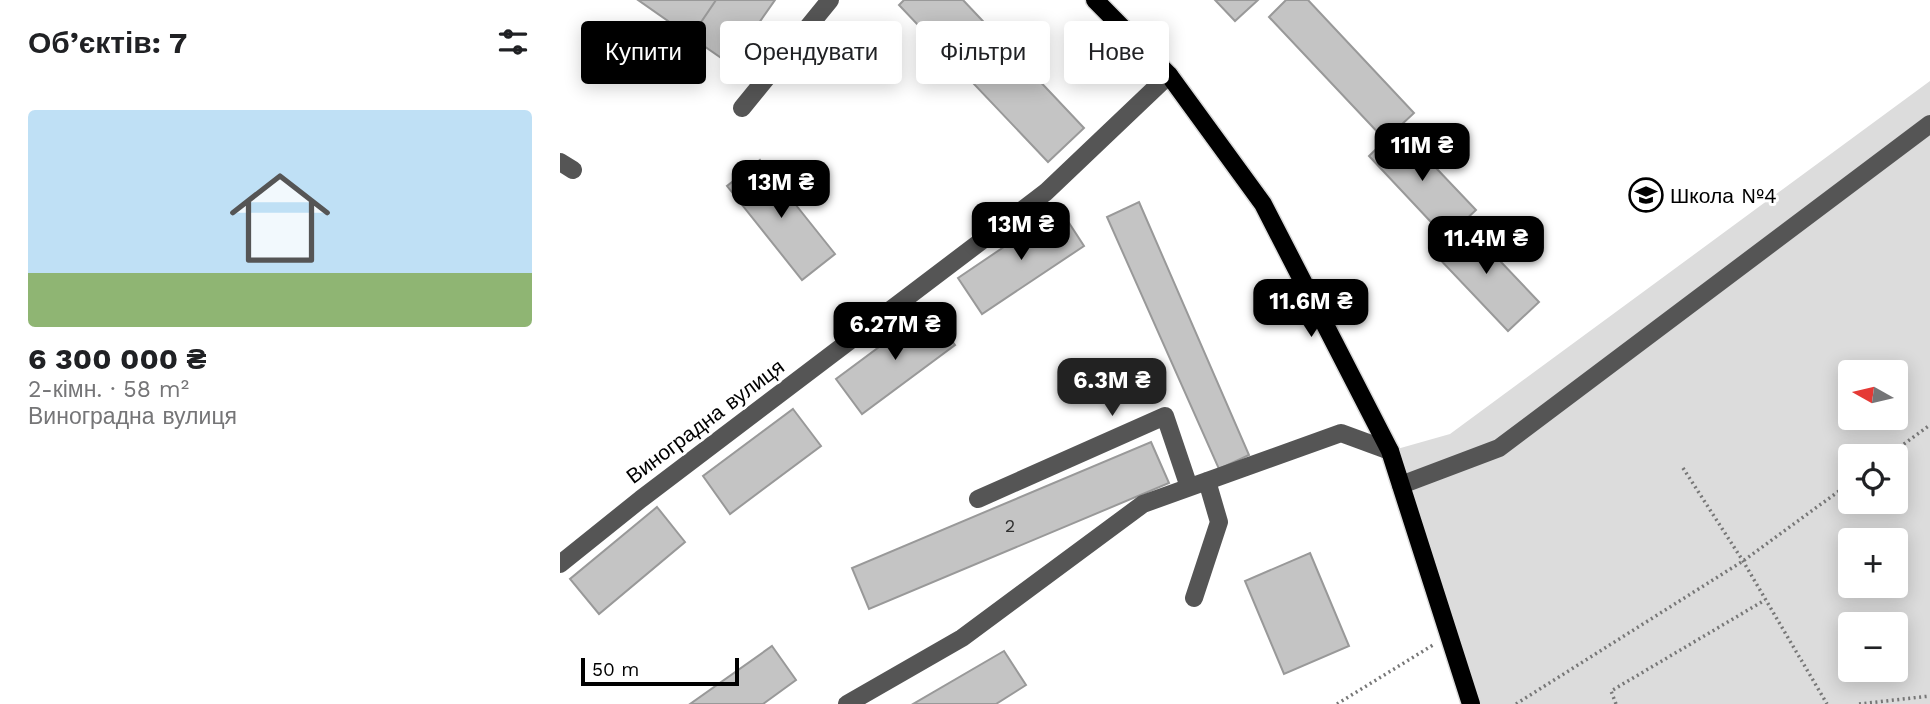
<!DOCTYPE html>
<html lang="uk">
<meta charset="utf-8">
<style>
:root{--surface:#fff;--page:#f6f6f6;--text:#202124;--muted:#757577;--accent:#000}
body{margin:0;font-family:"Work Sans",sans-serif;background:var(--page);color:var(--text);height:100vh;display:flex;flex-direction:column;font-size:26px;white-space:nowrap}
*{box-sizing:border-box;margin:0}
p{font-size:23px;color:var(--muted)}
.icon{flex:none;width:38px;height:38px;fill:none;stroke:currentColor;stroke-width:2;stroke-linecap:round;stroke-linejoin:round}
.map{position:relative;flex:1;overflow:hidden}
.panel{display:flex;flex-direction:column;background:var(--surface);width:560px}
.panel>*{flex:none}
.banner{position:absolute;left:21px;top:21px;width:665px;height:63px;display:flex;gap:14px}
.needle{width:46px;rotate:278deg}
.buttons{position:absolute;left:1278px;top:360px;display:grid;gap:14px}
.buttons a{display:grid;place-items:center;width:70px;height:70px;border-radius:7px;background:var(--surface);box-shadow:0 4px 18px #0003;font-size:35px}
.scale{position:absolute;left:21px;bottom:18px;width:158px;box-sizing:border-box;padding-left:7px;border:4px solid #000;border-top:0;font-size:19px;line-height:24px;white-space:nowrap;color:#000;-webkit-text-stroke:5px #fff;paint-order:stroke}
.price{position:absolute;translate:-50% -60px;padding:0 16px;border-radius:14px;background:var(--accent);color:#fff;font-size:23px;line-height:46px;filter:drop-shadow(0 2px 4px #0008)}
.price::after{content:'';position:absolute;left:50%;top:42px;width:21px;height:16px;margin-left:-10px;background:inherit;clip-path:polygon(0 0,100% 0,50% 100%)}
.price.active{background:#222;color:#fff}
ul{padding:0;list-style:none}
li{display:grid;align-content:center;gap:14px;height:371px;padding:0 28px}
li span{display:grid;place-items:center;height:217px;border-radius:7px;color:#555}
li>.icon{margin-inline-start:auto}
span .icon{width:126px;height:126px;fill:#fffc;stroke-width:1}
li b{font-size:30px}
h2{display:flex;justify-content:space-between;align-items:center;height:84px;padding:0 28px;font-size:30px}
.tag{padding:0 24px;border-radius:7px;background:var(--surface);box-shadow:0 4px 18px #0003;font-size:24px;line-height:63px}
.tag.active{background:var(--accent);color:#fff}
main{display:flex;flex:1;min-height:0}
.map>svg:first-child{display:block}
</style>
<main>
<section class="panel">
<h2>Об’єктів: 7<svg class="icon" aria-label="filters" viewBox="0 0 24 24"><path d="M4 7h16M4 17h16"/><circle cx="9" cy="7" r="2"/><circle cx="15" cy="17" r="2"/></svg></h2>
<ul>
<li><span style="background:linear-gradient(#bfe0f5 75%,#8fb573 0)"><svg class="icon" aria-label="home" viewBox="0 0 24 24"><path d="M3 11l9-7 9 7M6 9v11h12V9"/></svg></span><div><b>6 300 000 ₴</b><p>2-кімн. · 58 m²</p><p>Виноградна вулиця</p></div></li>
</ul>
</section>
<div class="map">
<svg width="1370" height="704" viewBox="0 0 1370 704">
<rect width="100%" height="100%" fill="#fff"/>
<path fill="#dcdcdc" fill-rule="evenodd" d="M1370 81V704H913L830 451 890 434ZM1290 373H1335V418H1290ZM1290 457H1335V502H1290ZM1290 541H1335V586H1290ZM1290 625H1335V670H1290Z"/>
<path fill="#c4c4c4" stroke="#999" stroke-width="2" d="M78 0H156L131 37Z
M156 0H215L170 64 131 37Z
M344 0H403L524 128 488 162 339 5Z
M655 0H698L675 21Z
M726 0H748L854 113 825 140 709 17Z
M838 128 916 210 886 238 809 156Z
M200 160 275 254 242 280 167 186Z
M579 202 689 455 659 469 547 217Z
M500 209 524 246 422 314 398 278Z
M903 222 979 302 948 331 872 251Z
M369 310 395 345 302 414 276 379Z
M233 409 261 446 170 514 143 476Z
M591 442 609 483 309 609 292 568Z
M97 507 125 542 39 614 10 579Z
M750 553 789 646 724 674 685 581Z
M212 646 236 680 203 704H130Z
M444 651 466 685 436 704H353Z"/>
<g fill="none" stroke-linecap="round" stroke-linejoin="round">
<defs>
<path id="major" d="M535 0 609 75 703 204 830 451 911 704"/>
</defs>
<use href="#major" stroke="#dbdbdb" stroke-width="21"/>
<path stroke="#777" stroke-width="3.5" stroke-dasharray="2 3.5" stroke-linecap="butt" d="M1326 457 1370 425
M1123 468 1183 561 1267 704
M777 704 873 645
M956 704 1183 561 1290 483
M1056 704 1051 691 1205 600
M1299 704 1370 696"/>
<path stroke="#555" stroke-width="18" d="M182 108 270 0
M0 162 13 170
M841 485 939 448 1370 124
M418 499 605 416 629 487
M0 564 81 499 486 192 609 75
M634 598 659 522 647 481
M287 704 402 638 583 504 781 433 830 451"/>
<use href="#major" stroke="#000" stroke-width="18"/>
</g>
<defs>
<symbol id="school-ring" viewBox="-11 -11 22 22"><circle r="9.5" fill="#fff" stroke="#000" stroke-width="1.5"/><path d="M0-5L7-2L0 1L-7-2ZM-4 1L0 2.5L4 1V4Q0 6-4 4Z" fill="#000"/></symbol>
</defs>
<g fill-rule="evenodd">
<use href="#school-ring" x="1067" y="176" width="38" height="38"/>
</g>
<g text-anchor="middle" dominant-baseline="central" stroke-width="6" stroke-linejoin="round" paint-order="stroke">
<g font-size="18" fill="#313131">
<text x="450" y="525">2</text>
</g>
<g font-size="21" fill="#000" stroke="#fff" text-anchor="start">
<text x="1110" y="195">Школа №4</text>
</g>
<g font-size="21" fill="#000" stroke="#fff">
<text transform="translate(145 421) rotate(-37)">Виноградна вулиця</text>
</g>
</g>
</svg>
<div class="buttons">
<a><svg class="needle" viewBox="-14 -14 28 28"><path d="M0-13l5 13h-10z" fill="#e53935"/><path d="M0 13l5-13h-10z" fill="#757577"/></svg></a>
<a><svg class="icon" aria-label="locate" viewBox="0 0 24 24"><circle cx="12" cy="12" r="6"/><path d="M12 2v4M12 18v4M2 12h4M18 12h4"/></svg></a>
<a>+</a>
<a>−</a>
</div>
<div class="scale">50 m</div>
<b class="price" style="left:862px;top:183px">11M ₴</b>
<b class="price" style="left:221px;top:220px">13M ₴</b>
<b class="price" style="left:461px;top:262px">13M ₴</b>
<b class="price" style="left:926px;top:276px">11.4M ₴</b>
<b class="price" style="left:751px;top:339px">11.6M ₴</b>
<b class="price" style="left:335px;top:362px">6.27M ₴</b>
<b class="price active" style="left:552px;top:418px">6.3M ₴</b>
<div class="banner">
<a class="tag active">Купити</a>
<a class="tag">Орендувати</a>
<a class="tag">Фільтри</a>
<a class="tag">Нове</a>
</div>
</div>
</main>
